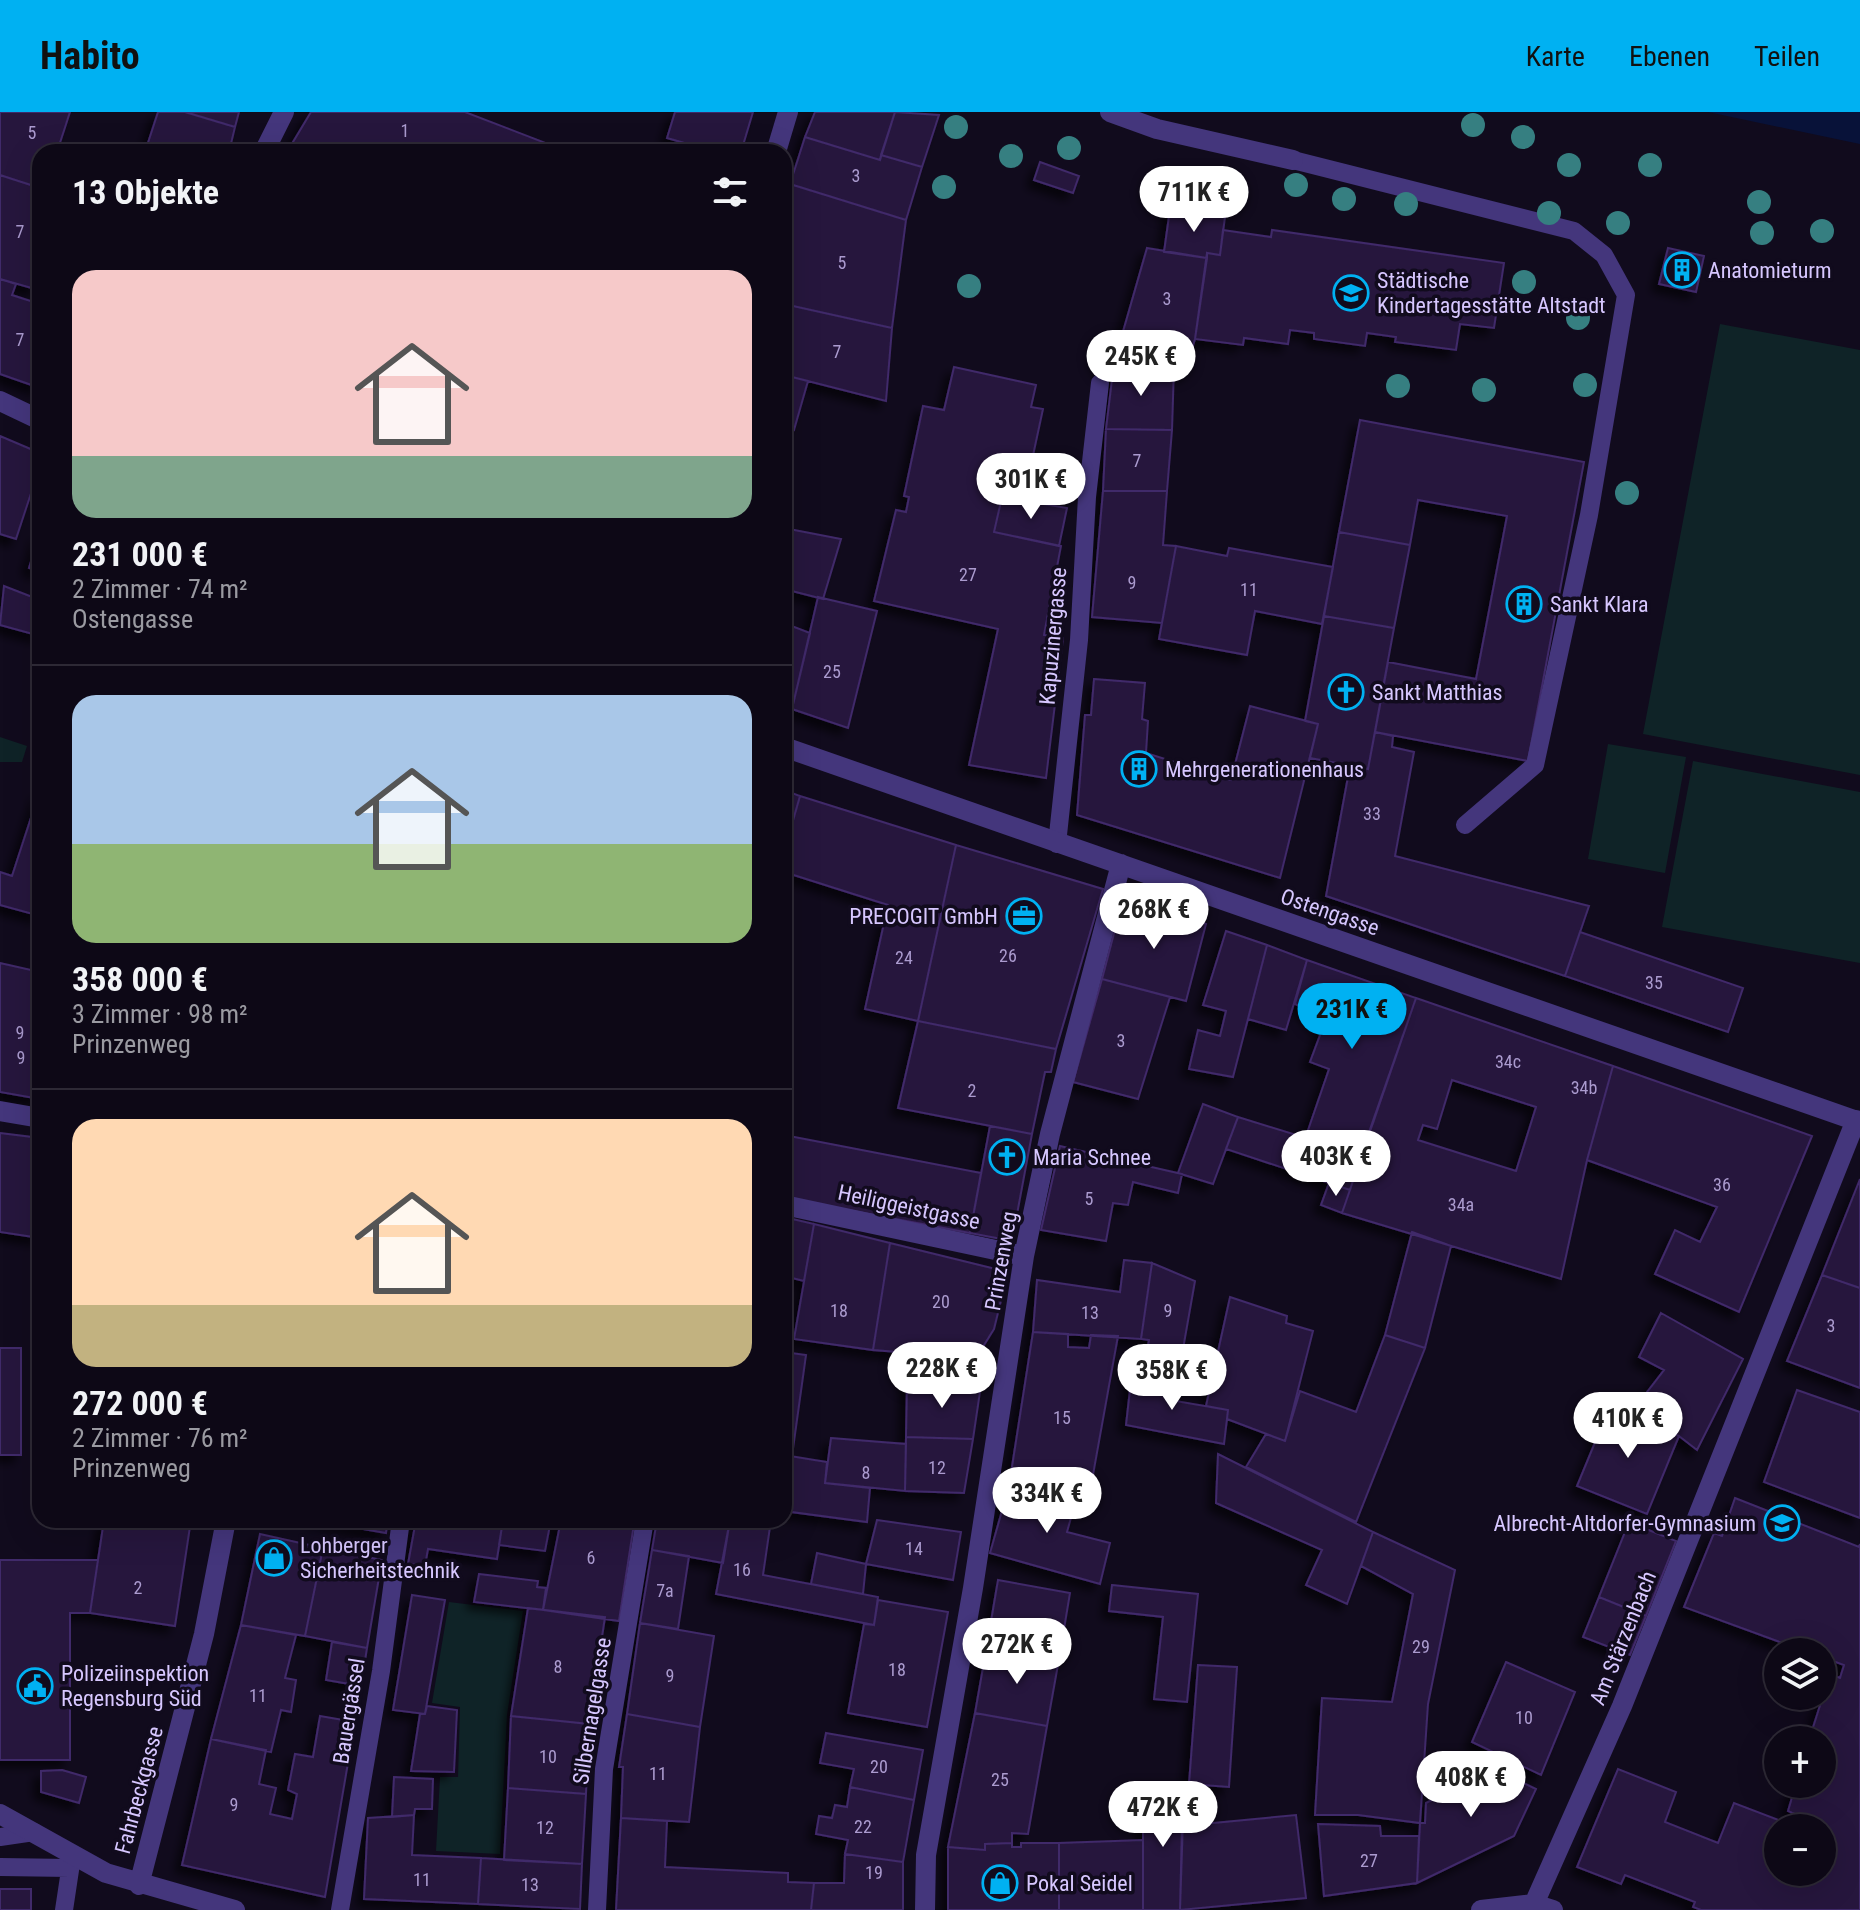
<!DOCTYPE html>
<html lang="de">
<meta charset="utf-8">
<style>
:root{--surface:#0d0816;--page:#16111f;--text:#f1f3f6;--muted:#9a9aa1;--line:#2d2935;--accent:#00b1f2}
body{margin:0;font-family:"Roboto Condensed",sans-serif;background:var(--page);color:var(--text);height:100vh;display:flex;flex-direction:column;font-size:30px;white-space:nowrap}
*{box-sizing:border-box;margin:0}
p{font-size:26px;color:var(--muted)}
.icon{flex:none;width:44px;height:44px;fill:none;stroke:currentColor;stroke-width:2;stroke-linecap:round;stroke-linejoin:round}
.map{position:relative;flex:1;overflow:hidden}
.side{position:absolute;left:32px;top:32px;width:760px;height:1384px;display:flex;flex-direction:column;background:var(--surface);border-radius:24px;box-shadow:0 8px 32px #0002,0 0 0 2px var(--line)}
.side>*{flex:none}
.fabs{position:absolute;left:1764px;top:1526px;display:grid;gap:16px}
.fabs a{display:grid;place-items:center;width:72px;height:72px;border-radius:50%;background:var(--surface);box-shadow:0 8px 32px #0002,0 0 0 2px var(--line);font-size:40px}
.price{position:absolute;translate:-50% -68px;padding:0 18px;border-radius:28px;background:#fff;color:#222;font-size:26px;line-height:52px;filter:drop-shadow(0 2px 4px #0008)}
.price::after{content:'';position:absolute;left:50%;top:48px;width:24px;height:18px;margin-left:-12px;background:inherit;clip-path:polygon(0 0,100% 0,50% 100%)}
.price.active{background:var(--accent);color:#111}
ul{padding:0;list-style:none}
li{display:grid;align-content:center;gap:16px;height:424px;padding:0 40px}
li+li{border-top:2px solid var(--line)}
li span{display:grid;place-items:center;height:248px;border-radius:24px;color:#555}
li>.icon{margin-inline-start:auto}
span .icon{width:144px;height:144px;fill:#fffc;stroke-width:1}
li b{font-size:34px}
h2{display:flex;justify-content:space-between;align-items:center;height:96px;padding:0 40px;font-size:34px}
header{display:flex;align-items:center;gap:48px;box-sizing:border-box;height:112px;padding:0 40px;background:var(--accent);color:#111}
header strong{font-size:38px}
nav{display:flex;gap:44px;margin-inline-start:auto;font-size:28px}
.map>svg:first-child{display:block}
</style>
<header>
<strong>Habito</strong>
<nav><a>Karte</a><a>Ebenen</a><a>Teilen</a></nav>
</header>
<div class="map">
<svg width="1860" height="1798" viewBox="0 0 1860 1798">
<defs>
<filter id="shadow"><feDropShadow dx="-7" dy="7" stdDeviation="4" flood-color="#0009"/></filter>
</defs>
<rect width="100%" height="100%" fill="#110b1d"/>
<path fill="#0f2327" d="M1720 212 1860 238V663L1643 622Z
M0 625 27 634 22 650H0Z
M1608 632 1686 645 1665 761 1588 747Z
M1693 649 1860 680V851L1662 815Z
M449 1490 523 1499 507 1603 500 1742 436 1739 440 1665H458L460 1595 432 1591Z"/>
<path fill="#081239" d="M1708 0H1860V32Z"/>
<path fill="#26183e" stroke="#41296a" stroke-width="2" fill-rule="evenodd" filter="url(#shadow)" d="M0 0H70L57 40H40V76L0 63Z
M158 0H185L235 15 229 40H145Z
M185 0H239L235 15Z
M311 0H465L556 35 554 40H287Z
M675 0H753L741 40H716L667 26Z
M815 0H895L880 48 805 25Z
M895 0 939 3 922 55 881 43Z
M805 25 880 48 881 43 922 55 906 108 790 72Z
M1040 50 1079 64 1073 81 1034 68Z
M0 63 40 76V162L35 177 0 167Z
M790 72 906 108 892 216 784 192V93Z
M1170 97 1225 105 1220 143 1207 141V146L1164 140Z
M1223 118 1271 125 1272 118 1504 151 1494 216 1460 212 1456 238 1395 230 1396 225 1367 221 1365 234 1314 227V221L1290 218 1288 232 1244 226 1243 233 1195 227 1207 141 1220 143Z
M1147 136 1207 146 1195 227 1186 256 1114 251Z
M1668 136 1704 144 1696 180 1659 172Z
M0 167 16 172 12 183 40 192V276L0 262Z
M784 192 892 216 886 289 784 263Z
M1114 251 1174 255 1172 318 1106 317Z
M954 255 1036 273 1031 295 1043 297 1023 390 1002 385 994 420 1061 434 1044 523 1063 526 1046 666 969 653 998 517 874 489 896 398 906 400 909 385 904 384 923 294 944 298Z
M784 263 808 269 794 318 784 315Z
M1360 308 1584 350 1528 649 1375 620 1388 550 1476 567 1507 404 1418 388 1410 433 1339 420Z
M1106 317 1172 318 1167 379H1103Z
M0 324 40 341V354L16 427 0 422Z
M1103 379H1167L1163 433 1176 434 1162 511 1092 505Z
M1002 385 1067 396 1059 434 994 420Z
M784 416 841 427 823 487 784 477Z
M40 420V460L29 456Z
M1339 420 1410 433 1394 516 1324 504Z
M1176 434 1227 444 1229 436 1333 455 1322 512 1255 499 1247 543 1159 527Z
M4 474 40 488V524L0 513Z
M818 485 877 499 848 616 792 597Z
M1324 504 1394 516 1368 657 1310 646 1318 612 1305 609Z
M784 511 810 521 792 597 784 594Z
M1094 567 1145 571 1142 607 1148 609 1146 641 1231 668 1250 594 1318 612 1280 766 1077 703 1085 603H1091Z
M1375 620 1393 624 1392 635 1414 640 1395 744 1589 794 1565 864 1326 784 1350 654 1368 657Z
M40 678V804L0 793V760L12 764Z
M784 678 800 684 784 740Z
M800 684 956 733 918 909 865 897 888 793 784 760V740Z
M956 733 1103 777 1056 937 918 909Z
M1123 787 1206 812 1186 889 1102 867Z
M1226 819 1267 833 1233 965 1189 957 1198 918 1220 924 1226 899 1203 893Z
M1580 820 1743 876 1728 920 1565 864Z
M1267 833 1307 848 1286 918 1248 907Z
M1307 848 1416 886 1361 1043 1305 1027 1329 957 1310 950 1326 907 1295 892Z
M0 851 40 860V987L0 980Z
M1102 867 1170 885 1138 987 1073 970Z
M1416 886 1613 954 1587 1048 1561 1167 1342 1101ZM1452 968 1536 995 1516 1059 1418 1028 1423 1013 1437 1017Z
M918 909 1056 937 1051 960H1045L1032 1022 898 996Z
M1613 954 1812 1024 1739 1200 1655 1162 1675 1118 1700 1130 1717 1095 1587 1048Z
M1203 992 1238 1005 1213 1072 1178 1061Z
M1238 1005 1361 1043 1350 1078 1226 1037Z
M990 1014 1032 1022 1012 1129 970 1121Z
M0 1021 40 1026V1126L0 1120Z
M784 1023 981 1061 970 1121 784 1086Z
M1060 1034 1182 1062 1178 1081 1133 1070 1128 1093 1113 1091 1106 1129 1041 1118Z
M1860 1067V1176L1822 1163Z
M1329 1071 1350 1078 1342 1101 1321 1093Z
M784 1105 814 1112 804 1169 784 1164Z
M814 1112 890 1131 873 1238 794 1227Z
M1412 1120 1451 1134 1425 1236 1385 1223Z
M890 1131 1008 1160 994 1217 976 1246 873 1238Z
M1124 1148 1152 1151 1141 1227 1033 1220 1037 1168 1120 1180Z
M1152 1151 1195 1169 1177 1271 1142 1266 1149 1228 1141 1227Z
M1822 1163 1860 1176V1276L1787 1249Z
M1230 1185 1287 1204 1286 1211 1313 1219 1285 1329 1227 1307 1228 1298 1206 1294Z
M1661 1201 1743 1247 1697 1338 1679 1324 1630 1302 1664 1258 1639 1245Z
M1033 1220 1068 1222V1235L1089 1236 1091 1223 1118 1224 1089 1385 1009 1374Z
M1385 1223 1425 1236 1356 1410 1246 1355 1266 1322 1285 1329 1300 1279 1356 1300Z
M0 1236H21V1343H0Z
M784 1240 806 1243 792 1344 784 1343Z
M1132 1260H1142V1266L1173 1270 1170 1288 1228 1298 1224 1332 1126 1313Z
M907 1270 981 1273 973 1327 906 1325Z
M1797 1278 1860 1300V1406L1764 1370Z
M1610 1294 1679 1324 1647 1402 1577 1374Z
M906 1325 973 1327 964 1381 905 1379Z
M831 1326 906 1332 905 1379 825 1371Z
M1218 1342 1373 1420 1347 1492 1306 1473 1322 1438 1216 1391Z
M784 1343 827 1350 825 1371 870 1376 867 1410 784 1399Z
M1009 1374 1077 1384 1067 1420 1110 1431 1100 1472 990 1441Z
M1735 1386 1859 1435 1860 1432V1798H1701L1693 1795 1695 1790 1625 1763 1621 1772 1577 1755 1618 1657 1676 1680 1665 1710 1718 1731 1734 1691 1794 1714 1797 1703 1788 1699 1796 1672H1822V1628H1809L1830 1562 1840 1566 1844 1553 1822 1545V1540H1807L1684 1495 1714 1421 1722 1424ZM1778 1716H1822V1760H1778Z
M104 1408H191L175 1514 90 1501Z
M313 1408H341L340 1413Z
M341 1408H388L386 1421 340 1413Z
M416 1408H503L497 1447 428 1437 425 1454 408 1452Z
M503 1408 550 1413 545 1439 499 1433Z
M519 1408H561L560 1414Z
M561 1408 634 1412 619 1509 543 1498Z
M657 1408H730L723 1451 652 1438Z
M730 1408H771L763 1463 878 1485 874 1513 716 1482Z
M877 1408 961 1420 953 1468 866 1452Z
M1629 1410 1676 1429 1646 1504 1599 1485Z
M1373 1420 1455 1458 1428 1592 1420 1711 1358 1703H1315L1322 1586 1392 1590 1413 1482 1361 1454Z
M260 1422 323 1436 305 1524 241 1513Z
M323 1436 382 1448 367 1536 305 1524Z
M652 1438 689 1444 678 1517 640 1511Z
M817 1441 866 1452 863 1482 811 1472Z
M0 1448H98L90 1501H70V1648H0Z
M479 1462 538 1469 537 1475 546 1476 543 1498 474 1490Z
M998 1468 1070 1481 1059 1547 987 1533Z
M1112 1473 1198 1482 1187 1590 1154 1587 1163 1505 1109 1499Z
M412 1483 445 1488 425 1602 393 1598Z
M1599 1485 1646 1504 1630 1543 1583 1525Z
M878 1488 948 1500 927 1615 848 1601 864 1512 874 1513Z
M528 1496 605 1505 589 1612 511 1604Z
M640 1511 714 1524 700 1615 627 1602Z
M241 1513 296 1523 285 1566 296 1568 291 1600 281 1598 271 1640 211 1627Z
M332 1530 367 1536 361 1574 326 1568Z
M987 1533 1059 1547 1047 1614 975 1601Z
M1506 1550 1575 1580 1541 1663 1472 1630Z
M1198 1553 1237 1555 1229 1675 1189 1672Z
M427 1594 457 1598 454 1660 411 1659 420 1602H425Z
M975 1601 1047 1614 1028 1722 1012 1721V1731L985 1732V1738L948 1735Z
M627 1602 700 1615 689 1710 621 1706 623 1655H619Z
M320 1604 355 1610 325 1785 182 1753 211 1627 266 1638 259 1672 276 1676 270 1702 292 1707 297 1682 288 1678 295 1642 313 1645Z
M511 1604 589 1612 586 1682 508 1676Z
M826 1621 923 1638 914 1688 850 1675 854 1657 820 1651Z
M1473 1647 1536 1677 1514 1724 1417 1771 1420 1711H1425L1426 1691 1460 1674Z
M62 1658 86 1665 79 1691 41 1680V1659Z
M394 1665 433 1667 432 1697H415L414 1703 392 1705Z
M850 1675 914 1688 903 1750 845 1742 848 1728 816 1722 819 1704 832 1706 835 1693 847 1695Z
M508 1676 586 1682 582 1752 504 1748Z
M1143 1678H1184L1180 1798H1143Z
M414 1703 412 1743 481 1746 478 1792 364 1787 368 1706Z
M1296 1703 1306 1786 1180 1798 1182 1714Z
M621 1706 667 1709 665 1755 788 1761V1770L814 1771 811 1798H616Z
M1318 1712 1380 1714 1381 1724H1419L1417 1771 1324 1784Z
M1143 1728V1798H1059V1731Z
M1012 1731V1735H1021V1731H1059V1798H948V1735L985 1738V1732Z
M845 1742 903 1750V1798H811L814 1771H844Z
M481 1746 582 1752 580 1797 478 1792Z
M0 1777H31V1798H0Z"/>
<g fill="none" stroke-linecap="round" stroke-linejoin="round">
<path stroke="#44367c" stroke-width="18" d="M1293 48 1574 119 1604 143 1626 183 1589 403 1535 653 1465 713
M1057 732 1079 528 1087 385 1100 271
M0 1725 34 1720
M0 1755 70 1756
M64 1798 72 1745
M340 1798 381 1559 401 1408
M597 1798 604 1657 645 1408"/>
<path stroke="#44367c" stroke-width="20" d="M0 999 40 1006"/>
<path stroke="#44367c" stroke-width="20" d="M1110 0 1157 17 1293 48
M264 40 284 0
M776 40 788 0
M0 289 40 308
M784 635 1860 1010
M784 1093 1024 1144
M0 1702 106 1761 235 1798
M139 1773 204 1522 226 1408
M1534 1792 1622 1594 1856 1008
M925 1798 926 1743 973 1476 1024 1144 1050 1022 1121 752
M1481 1798 1534 1792 1553 1798"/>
</g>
<g fill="#367f81">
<circle cx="1473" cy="13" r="12"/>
<circle cx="956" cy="15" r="12"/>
<circle cx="1523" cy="25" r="12"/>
<circle cx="1069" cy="36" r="12"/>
<circle cx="1011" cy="44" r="12"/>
<circle cx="1569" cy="53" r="12"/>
<circle cx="1650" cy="53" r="12"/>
<circle cx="1296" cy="73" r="12"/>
<circle cx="944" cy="75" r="12"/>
<circle cx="1344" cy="87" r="12"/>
<circle cx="1759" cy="90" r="12"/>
<circle cx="1406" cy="92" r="12"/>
<circle cx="1549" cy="101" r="12"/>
<circle cx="1618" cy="111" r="12"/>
<circle cx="1822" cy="119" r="12"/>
<circle cx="1762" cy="121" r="12"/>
<circle cx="1524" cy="170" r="12"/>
<circle cx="969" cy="174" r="12"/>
<circle cx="1578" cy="206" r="12"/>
<circle cx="1585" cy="273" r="12"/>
<circle cx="1398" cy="274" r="12"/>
<circle cx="1484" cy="278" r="12"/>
<circle cx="1627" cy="381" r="12"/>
</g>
<defs>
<symbol id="building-ring" viewBox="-11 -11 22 22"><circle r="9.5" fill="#110b1d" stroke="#00b1f2" stroke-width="1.5"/><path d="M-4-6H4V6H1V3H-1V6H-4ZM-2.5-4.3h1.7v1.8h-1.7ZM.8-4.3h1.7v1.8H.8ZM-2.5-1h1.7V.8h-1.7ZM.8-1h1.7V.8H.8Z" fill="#00b1f2"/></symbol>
<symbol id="school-ring" viewBox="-11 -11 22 22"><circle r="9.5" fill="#110b1d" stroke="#00b1f2" stroke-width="1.5"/><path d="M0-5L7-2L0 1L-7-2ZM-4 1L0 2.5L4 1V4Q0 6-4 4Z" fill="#00b1f2"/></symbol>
<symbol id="church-ring" viewBox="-11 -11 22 22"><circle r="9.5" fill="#110b1d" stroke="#00b1f2" stroke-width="1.5"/><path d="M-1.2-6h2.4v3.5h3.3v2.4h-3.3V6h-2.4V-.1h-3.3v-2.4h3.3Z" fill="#00b1f2"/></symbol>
<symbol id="office-ring" viewBox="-11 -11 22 22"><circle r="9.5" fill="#110b1d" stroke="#00b1f2" stroke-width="1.5"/><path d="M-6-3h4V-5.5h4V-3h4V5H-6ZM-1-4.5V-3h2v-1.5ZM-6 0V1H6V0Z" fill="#00b1f2"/></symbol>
<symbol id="shop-ring" viewBox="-11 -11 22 22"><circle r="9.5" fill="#110b1d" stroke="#00b1f2" stroke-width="1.5"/><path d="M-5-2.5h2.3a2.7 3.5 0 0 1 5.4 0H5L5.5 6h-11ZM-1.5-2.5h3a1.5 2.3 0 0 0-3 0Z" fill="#00b1f2"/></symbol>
<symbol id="civic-ring" viewBox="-11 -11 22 22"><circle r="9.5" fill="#110b1d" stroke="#00b1f2" stroke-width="1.5"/><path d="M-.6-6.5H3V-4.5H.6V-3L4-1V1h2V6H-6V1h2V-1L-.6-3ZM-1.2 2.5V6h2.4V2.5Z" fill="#00b1f2"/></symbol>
</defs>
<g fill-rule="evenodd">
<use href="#building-ring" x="1662" y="138" width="40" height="40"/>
<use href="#school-ring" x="1331" y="161" width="40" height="40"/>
<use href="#building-ring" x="1504" y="472" width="40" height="40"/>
<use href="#church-ring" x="1326" y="560" width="40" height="40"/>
<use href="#building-ring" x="1119" y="637" width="40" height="40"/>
<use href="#office-ring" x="1004" y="784" width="40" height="40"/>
<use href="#church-ring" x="987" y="1025" width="40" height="40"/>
<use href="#school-ring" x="1762" y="1391" width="40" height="40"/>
<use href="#shop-ring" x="254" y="1426" width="40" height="40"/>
<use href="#civic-ring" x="15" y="1554" width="40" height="40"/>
<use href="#shop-ring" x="980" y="1751" width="40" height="40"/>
</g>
<g text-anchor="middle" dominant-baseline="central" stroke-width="7" stroke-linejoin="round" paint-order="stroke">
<g font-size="18" fill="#ab9bcf">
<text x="405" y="18">1</text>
<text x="32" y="20">5</text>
<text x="856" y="63">3</text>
<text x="20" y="119">7</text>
<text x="842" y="150">5</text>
<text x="1167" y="186">3</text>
<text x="20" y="227">7</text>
<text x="837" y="239">7</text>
<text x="1137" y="348">7</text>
<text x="968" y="462">27</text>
<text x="1132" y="470">9</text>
<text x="1249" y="477">11</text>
<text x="832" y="559">25</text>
<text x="1372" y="701">33</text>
<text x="1008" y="843">26</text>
<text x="904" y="845">24</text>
<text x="1654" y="870">35</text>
<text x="20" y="920">9</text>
<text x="1121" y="928">3</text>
<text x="21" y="945">9</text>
<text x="1508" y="949">34c</text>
<text x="1584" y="975">34b</text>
<text x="972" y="978">2</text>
<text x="1722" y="1072">36</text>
<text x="1089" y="1086">5</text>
<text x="1461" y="1092">34a</text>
<text x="941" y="1189">20</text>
<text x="839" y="1198">18</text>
<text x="1168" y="1198">9</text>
<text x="1090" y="1200">13</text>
<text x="1831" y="1213">3</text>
<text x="1062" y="1305">15</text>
<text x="937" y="1355">12</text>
<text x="866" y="1360">8</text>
<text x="914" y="1436">14</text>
<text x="591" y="1445">6</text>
<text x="742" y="1457">16</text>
<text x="138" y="1475">2</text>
<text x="665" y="1478">7a</text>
<text x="1421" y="1534">29</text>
<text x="558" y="1554">8</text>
<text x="897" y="1557">18</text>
<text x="670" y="1563">9</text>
<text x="258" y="1583">11</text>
<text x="1524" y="1605">10</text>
<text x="548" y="1644">10</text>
<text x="879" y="1654">20</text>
<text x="658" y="1661">11</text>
<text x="1000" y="1667">25</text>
<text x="234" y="1692">9</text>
<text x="863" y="1714">22</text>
<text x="545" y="1715">12</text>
<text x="1369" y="1748">27</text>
<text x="874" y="1760">19</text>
<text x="422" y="1767">11</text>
<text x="530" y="1772">13</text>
</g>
<g font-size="22" fill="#d7c7ff" stroke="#110b1d" text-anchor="start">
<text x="1708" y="158">Anatomieturm</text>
<text x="1377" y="168">Städtische<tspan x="1377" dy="25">Kindertagesstätte Altstadt</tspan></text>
<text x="1550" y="492">Sankt Klara</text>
<text x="1372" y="580">Sankt Matthias</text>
<text x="1165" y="657">Mehrgenerationenhaus</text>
<text x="998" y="804" text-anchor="end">PRECOGIT GmbH</text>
<text x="1033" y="1045">Maria Schnee</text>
<text x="1756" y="1411" text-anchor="end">Albrecht-Altdorfer-Gymnasium</text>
<text x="300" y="1433">Lohberger<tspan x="300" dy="25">Sicherheitstechnik</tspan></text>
<text x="61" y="1561">Polizeiinspektion<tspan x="61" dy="25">Regensburg Süd</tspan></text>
<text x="1026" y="1771">Pokal Seidel</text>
</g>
<g font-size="22" fill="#d7c7ff" stroke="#110b1d">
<text transform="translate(1053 524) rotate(-85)">Kapuzinergasse</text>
<text transform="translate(1330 800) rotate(19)">Ostengasse</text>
<text transform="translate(909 1095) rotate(12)">Heiliggeistgasse</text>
<text transform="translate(1001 1149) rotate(-80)">Prinzenweg</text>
<text transform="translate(1623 1526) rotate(-68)">Am Stärzenbach</text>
<text transform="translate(349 1599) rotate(-81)">Bauergässel</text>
<text transform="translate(592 1599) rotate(-81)">Silbernagelgasse</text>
<text transform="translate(139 1678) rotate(-75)">Fahrbeckgasse</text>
</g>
</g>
</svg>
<div class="fabs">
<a><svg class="icon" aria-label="layers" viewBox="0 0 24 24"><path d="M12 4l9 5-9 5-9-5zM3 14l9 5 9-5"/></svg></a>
<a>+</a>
<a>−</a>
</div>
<b class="price" style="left:1194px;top:122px">711K €</b>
<b class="price" style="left:1141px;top:286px">245K €</b>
<b class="price" style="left:1031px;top:409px">301K €</b>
<b class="price" style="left:1154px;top:839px">268K €</b>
<b class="price active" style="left:1352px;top:939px">231K €</b>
<b class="price" style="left:1336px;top:1086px">403K €</b>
<b class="price" style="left:942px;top:1298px">228K €</b>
<b class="price" style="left:1172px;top:1300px">358K €</b>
<b class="price" style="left:1628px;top:1348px">410K €</b>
<b class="price" style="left:1047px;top:1423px">334K €</b>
<b class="price" style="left:1017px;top:1574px">272K €</b>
<b class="price" style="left:1471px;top:1707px">408K €</b>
<b class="price" style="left:1163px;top:1737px">472K €</b>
<section class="side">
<h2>13 Objekte<svg class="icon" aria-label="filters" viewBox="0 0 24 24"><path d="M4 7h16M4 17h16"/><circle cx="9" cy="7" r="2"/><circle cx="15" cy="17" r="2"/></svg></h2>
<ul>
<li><span style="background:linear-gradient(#f6c9c9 75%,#7fa58c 0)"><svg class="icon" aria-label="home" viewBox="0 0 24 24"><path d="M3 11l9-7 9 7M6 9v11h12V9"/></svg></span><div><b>231 000 €</b><p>2 Zimmer · 74 m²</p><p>Ostengasse</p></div></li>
<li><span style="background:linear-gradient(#a9c7e8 60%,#8fb573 0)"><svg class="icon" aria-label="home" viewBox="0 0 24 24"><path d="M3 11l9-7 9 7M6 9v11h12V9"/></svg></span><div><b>358 000 €</b><p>3 Zimmer · 98 m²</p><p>Prinzenweg</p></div></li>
<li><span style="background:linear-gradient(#ffd9b3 75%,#c2b280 0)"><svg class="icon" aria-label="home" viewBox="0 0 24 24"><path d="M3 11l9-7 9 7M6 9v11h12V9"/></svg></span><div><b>272 000 €</b><p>2 Zimmer · 76 m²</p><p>Prinzenweg</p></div></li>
</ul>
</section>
</div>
